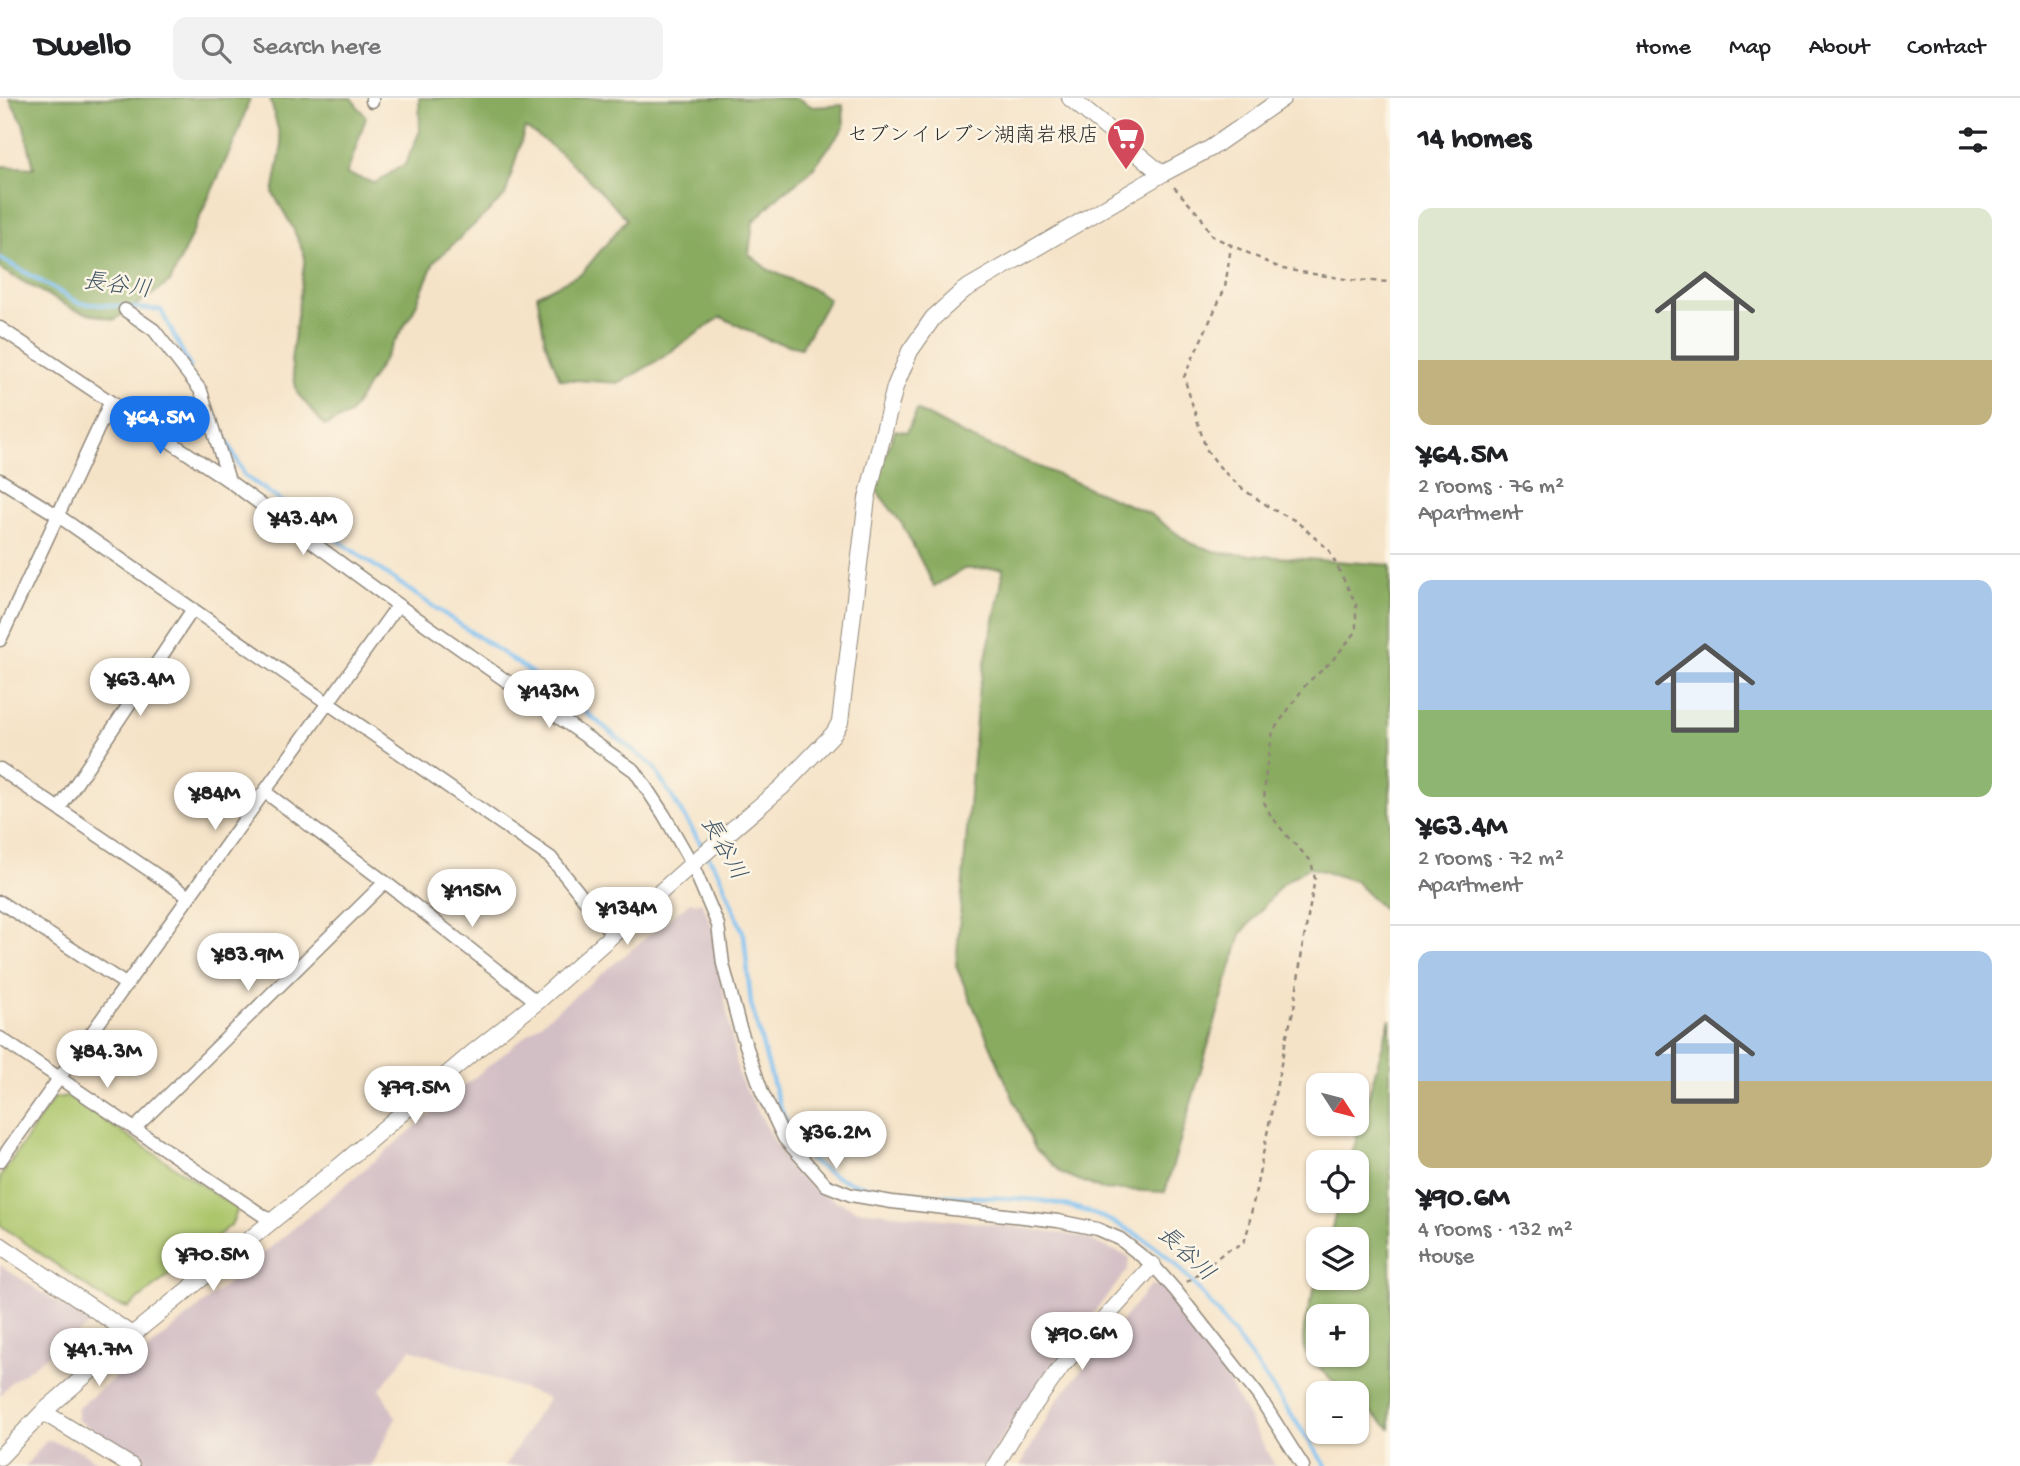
<!DOCTYPE html>
<meta charset="utf-8">
<style>
:root{--surface:#fff;--page:#f2f2f2;--text:#202124;--muted:#757577;--line:#e0e0e0;--accent:#1a73e8}
body{margin:0;font-family:"Gochi Hand","Klee One",sans-serif;background:var(--page);color:var(--text);height:100vh;display:flex;flex-direction:column;font-size:26px;white-space:nowrap}
*{box-sizing:border-box;margin:0}
p{font-size:23px;color:var(--muted)}
.icon{flex:none;width:38px;height:38px;fill:none;stroke:currentColor;stroke-width:2;stroke-linecap:round;stroke-linejoin:round}
.map{position:relative;flex:1;overflow:hidden}
.details{display:flex;flex-direction:column;background:var(--surface);width:630px}
.details>*{flex:none}
.needle{width:46px;rotate:126deg}
.buttons{position:absolute;left:1306px;top:975px;display:grid;gap:14px}
.buttons a{display:grid;place-items:center;width:63px;height:63px;border-radius:14px;background:var(--surface);box-shadow:0 2px 5px #0004;font-size:35px}
.price{position:absolute;translate:-50% -60px;padding:0 16px;border-radius:24px;background:#fff;color:#222;font-size:23px;line-height:46px;filter:drop-shadow(0 2px 4px #0008)}
.price::after{content:'';position:absolute;left:50%;top:42px;width:21px;height:16px;margin-left:-10px;background:inherit;clip-path:polygon(0 0,100% 0,50% 100%)}
.price.on{background:var(--accent);color:#fff}
ul{padding:0;list-style:none}
li{display:grid;align-content:center;gap:14px;height:371px;padding:0 28px}
li+li{border-top:2px solid var(--line)}
li span{display:grid;place-items:center;height:217px;border-radius:14px;color:#555}
li>.icon{margin-inline-start:auto}
span .icon{width:126px;height:126px;fill:#fffc;stroke-width:1}
li b{font-size:30px}
h2{display:flex;justify-content:space-between;align-items:center;height:84px;padding:0 28px;font-size:30px}
header{display:flex;align-items:center;gap:42px;box-sizing:border-box;height:98px;padding:0 35px;background:var(--surface);border-bottom:2px solid var(--line)}
header strong{font-size:33px}
nav{display:flex;gap:38px;margin-inline-start:auto;font-size:24px}
.search{width:490px;height:63px;background:var(--page);display:flex;align-items:center;gap:18px;box-sizing:border-box;padding:0 24px;border-radius:14px;color:var(--muted);font-size:26px}
main{display:flex;flex:1;min-height:0}
.map>svg:first-child{display:block}
</style>
<header>
<strong>Dwello</strong>
<div class="search"><svg class="icon" aria-label="search" viewBox="0 0 24 24"><circle cx="10" cy="10" r="6"/><path d="M15 15l6 6"/></svg>Search here</div>
<nav><a>Home</a><a>Map</a><a>About</a><a>Contact</a></nav>
</header>
<main>
<div class="map">
<svg width="1390" height="1368" viewBox="0 0 1390 1368">
<rect width="100%" height="100%" fill="#fcf5e5"/>
<filter id="ink" filterUnits="userSpaceOnUse"><feTurbulence type="fractalNoise" baseFrequency=".0143" numOctaves="2"/><feDisplacementMap in="SourceGraphic" scale="14" xChannelSelector="R" yChannelSelector="G"/><feConvolveMatrix kernelMatrix="1 2 1 2 8 2 1 2 1" color-interpolation-filters="sRGB"/></filter>
<filter id="wash" filterUnits="userSpaceOnUse"><feTurbulence type="fractalNoise" baseFrequency=".00686" numOctaves="4" result="noise"/><feDisplacementMap in="SourceGraphic" scale="28" xChannelSelector="R" yChannelSelector="G"/><feGaussianBlur stdDeviation="1.57" result="paint"/><feColorMatrix in="noise" values="0 0 0 0 0 0 0 0 0 0 0 0 0 0 0 0 0 1.4 0 .05"/><feComposite in="paint" operator="in"/></filter>
<g filter="url(#wash)">
<rect width="100%" height="100%" fill="#f5e3c8"/>
<path fill="#d2bec5" d="M690 804 702 805 711 826 739 978 789 1070 820 1095 857 1112 1010 1128 1083 1139 1129 1159 1128 1172 1049 1270 984 1368H505L548 1300 411 1251 380 1291 396 1320 371 1368H153L77 1322 78 1310 475 979Z
M0 1167 91 1226 10 1285 0 1297Z
M1151 1187 1170 1189 1203 1238 1275 1368H1020L1058 1301Z
M47 1342 79 1352 104 1368H25Z"/>
<path fill="#acc66c" stroke="#6c784c" stroke-width="2" d="M68 998 238 1111 231 1127 128 1210 109 1204 0 1127V1079L54 1000Z"/>
<path fill="#89ab60" stroke="#5a6b46" stroke-width="2" fill-rule="evenodd" d="M9 0H250L237 38 170 184 114 222 73 211 0 171V68L34 70 23 25Z
M270 0H351L366 19 347 76 375 85 406 65 420 33 419 0H797L813 9 843 7 844 30 809 75 781 96 753 124 749 156 767 171 817 193 829 201 801 250 768 242 721 219 660 261 620 285 560 281 545 243 537 197 582 175 627 121C595 88 564 53 525 30L505 98 434 164 413 214 350 316 325 328 297 295 291 263 305 159 293 130 273 95 282 47Z
M917 312 964 337 1150 416 1190 445 1220 455 1390 467V826L1388 816 1355 783 1309 769 1282 786 1241 836 1165 1094 1101 1091 1063 1076 1035 1051 956 868 978 597 1001 489 1003 470 964 471 934 488 902 426 873 388 895 332 907 334Z
M1390 921V1330L1356 1302V1295H1348C1337 1286 1309 1265 1304 1251 1299 1234 1313 1196 1318 1179L1356 1180V1141H1329L1339 1103 1356 1102V1064H1350ZM1318 1218H1356V1256H1318Z"/>
<g fill="none" stroke-linecap="round" stroke-linejoin="round">
<path stroke="#7cbff2" stroke-width="4.5" d="M0 160 79 205 161 212 190 269
M214 318 245 378 437 511 563 596 653 668 720 777 744 837 751 906 779 1006 794 1043
M809 1061C817 1066 826 1074 835 1078 884 1102 970 1097 1024 1101 1079 1104 1138 1129 1177 1168 1202 1193 1223 1222 1244 1250 1273 1289 1299 1328 1326 1368"/>
</g>
</g>
<g filter="url(#ink)">
<g fill="none" stroke-linecap="round" stroke-linejoin="round">
<defs>
<path id="minor" d="M372 3V0
M125 212 154 232 201 293 229 383
M0 230 229 383 398 507 635 673 664 717 692 766 718 827 723 866 739 927 762 994 784 1040 826 1087 851 1097 892 1104 1058 1123 1097 1131 1120 1141 1153 1167 1176 1193 1258 1297 1303 1368
M0 382 57 417 551 760 613 837
M0 542 110 305
M0 671 189 799
M265 694 385 784 537 904
M59 711 193 511
M0 804 127 887
M0 940 271 1123
M135 1030 385 784
M0 1063 398 507"/>
<path id="tertiary" d="M1070 0 1162 76
M0 1147 132 1237
M43 1314 131 1368
M0 1359 43 1314 132 1237 341 1067 471 956 537 904 692 766 782 689 834 635 840 624 867 400 895 289 910 253 933 220 964 192 1162 76 1211 50 1283 0
M995 1368 1021 1325 1061 1269 1153 1167"/>
</defs>
<use href="#minor" stroke="#90877a" stroke-width="15"/>
<use href="#tertiary" stroke="#90877a" stroke-width="18"/>
<path stroke="#90877a" stroke-width="2.5" stroke-dasharray="5 5" stroke-linecap="butt" d="M1174 89 1201 119 1212 138 1282 171 1352 182 1390 184
M1187 1184 1226 1153 1244 1145 1248 1131 1286 941 1294 910 1303 846 1315 781 1311 763 1286 737 1270 716 1264 704 1266 671 1273 633 1307 585 1330 565 1356 534V506L1329 452 1296 423 1274 412 1244 392 1222 372 1206 351 1184 279 1225 190 1231 148"/>
<use href="#minor" stroke="#fff" stroke-width="12"/>
<use href="#tertiary" stroke="#fff" stroke-width="16"/>
</g>
</g>
<defs>
<symbol id="supermarket-pin" viewBox="-11 -11 22 30"><path d="M0 17L-7.5 6A9.5 9.5 0 1 1 7.5 6Z" fill="#d1495b" stroke="#fcf5e5"/><path d="M-6-5.5h2.5l.6 2H6L4.5 2H-2.5L-4.4-4H-6ZM-1.5 3.2a1.3 1.3 0 1 0 .1 0ZM3 3.2a1.3 1.3 0 1 0 .1 0Z" fill="#fff"/></symbol>
</defs>
<g fill-rule="evenodd">
<use href="#supermarket-pin" x="1104" y="17" width="44" height="60"/>
</g>
<g text-anchor="middle" dominant-baseline="central" stroke-width="5" stroke-linejoin="round" paint-order="stroke">
<g font-size="21" fill="#2b2b2b" stroke="#fcf5e5" text-anchor="end">
<text x="1099" y="39">セブンイレブン湖南岩根店</text>
</g>
<g font-size="23" font-style="italic" fill="#435767" stroke="#fcf5e5">
<text transform="translate(117 189) rotate(8)">長谷川</text>
<text transform="translate(722 751) rotate(61)">長谷川</text>
<text transform="translate(1185 1157) rotate(43)">長谷川</text>
</g>
</g>
</svg>
<div class="buttons">
<a><svg class="needle" viewBox="-14 -14 28 28"><path d="M0-13l5 13h-10z" fill="#e53935"/><path d="M0 13l5-13h-10z" fill="#757577"/></svg></a>
<a><svg class="icon" aria-label="locate" viewBox="0 0 24 24"><circle cx="12" cy="12" r="6"/><path d="M12 2v4M12 18v4M2 12h4M18 12h4"/></svg></a>
<a><svg class="icon" aria-label="layers" viewBox="0 0 24 24"><path d="M12 4l9 5-9 5-9-5zM3 14l9 5 9-5"/></svg></a>
<a>+</a>
<a>−</a>
</div>
<b class="price on" style="left:160px;top:358px">¥64.5M</b>
<b class="price" style="left:303px;top:459px">¥43.4M</b>
<b class="price" style="left:140px;top:620px">¥63.4M</b>
<b class="price" style="left:549px;top:632px">¥143M</b>
<b class="price" style="left:215px;top:734px">¥84M</b>
<b class="price" style="left:472px;top:831px">¥115M</b>
<b class="price" style="left:627px;top:849px">¥134M</b>
<b class="price" style="left:248px;top:895px">¥83.9M</b>
<b class="price" style="left:107px;top:992px">¥84.3M</b>
<b class="price" style="left:415px;top:1028px">¥79.5M</b>
<b class="price" style="left:836px;top:1073px">¥36.2M</b>
<b class="price" style="left:213px;top:1195px">¥70.5M</b>
<b class="price" style="left:1082px;top:1274px">¥90.6M</b>
<b class="price" style="left:99px;top:1290px">¥41.7M</b>
</div>
<section class="details">
<h2>14 homes<svg class="icon" aria-label="filters" viewBox="0 0 24 24"><path d="M4 7h16M4 17h16"/><circle cx="9" cy="7" r="2"/><circle cx="15" cy="17" r="2"/></svg></h2>
<ul>
<li><span style="background:linear-gradient(#dfe7d0 70%,#c2b280 0)"><svg class="icon" aria-label="home" viewBox="0 0 24 24"><path d="M3 11l9-7 9 7M6 9v11h12V9"/></svg></span><div><b>¥64.5M</b><p>2 rooms · 76 m²</p><p>Apartment</p></div></li>
<li><span style="background:linear-gradient(#a9c7e8 60%,#8fb573 0)"><svg class="icon" aria-label="home" viewBox="0 0 24 24"><path d="M3 11l9-7 9 7M6 9v11h12V9"/></svg></span><div><b>¥63.4M</b><p>2 rooms · 72 m²</p><p>Apartment</p></div></li>
<li><span style="background:linear-gradient(#a9c7e8 60%,#c2b280 0)"><svg class="icon" aria-label="home" viewBox="0 0 24 24"><path d="M3 11l9-7 9 7M6 9v11h12V9"/></svg></span><div><b>¥90.6M</b><p>4 rooms · 132 m²</p><p>House</p></div></li>
</ul>
</section>
</main>
